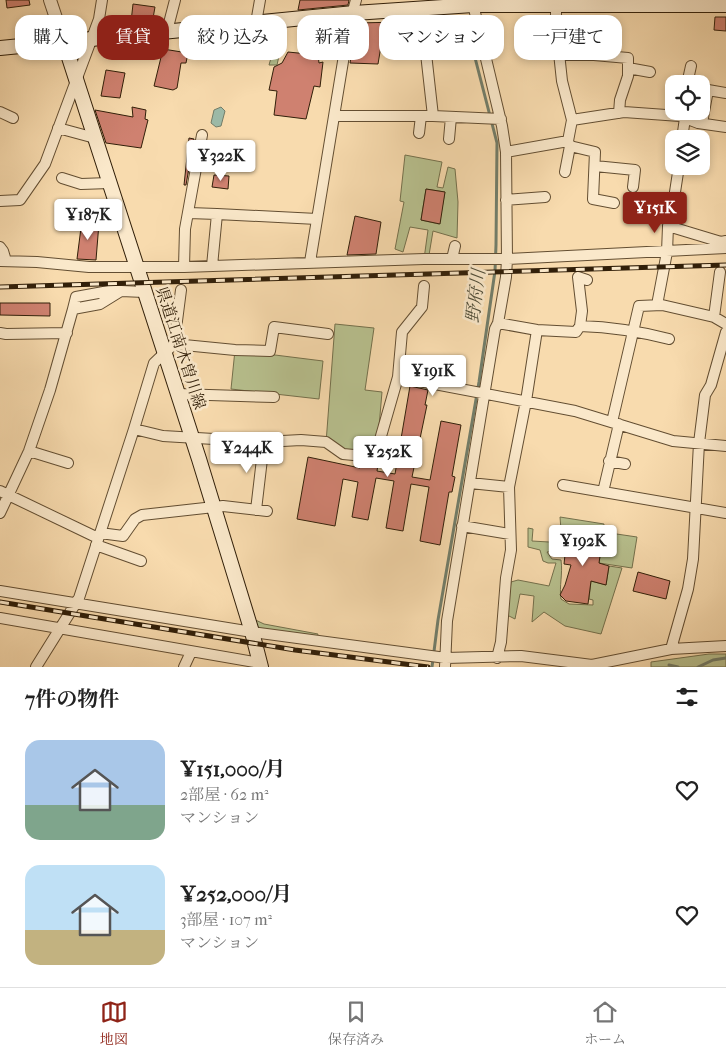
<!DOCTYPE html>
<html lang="ja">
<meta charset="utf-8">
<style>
:root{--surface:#fff;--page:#f2f2f2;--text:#222;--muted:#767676;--line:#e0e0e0;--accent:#8f2418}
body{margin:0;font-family:"IM FELL French Canon","Noto Serif JP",serif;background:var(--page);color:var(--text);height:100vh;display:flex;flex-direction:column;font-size:19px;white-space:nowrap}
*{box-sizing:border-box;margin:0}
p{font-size:16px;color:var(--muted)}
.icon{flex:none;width:28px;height:28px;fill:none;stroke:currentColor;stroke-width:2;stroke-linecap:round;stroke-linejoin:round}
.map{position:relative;height:667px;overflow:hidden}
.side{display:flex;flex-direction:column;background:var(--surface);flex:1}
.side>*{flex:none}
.hud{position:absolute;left:15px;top:15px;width:696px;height:45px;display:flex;gap:10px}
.controls{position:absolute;left:665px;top:75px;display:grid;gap:10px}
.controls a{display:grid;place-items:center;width:45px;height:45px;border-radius:10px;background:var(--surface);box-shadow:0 2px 8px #0003;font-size:25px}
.price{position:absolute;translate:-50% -42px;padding:0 11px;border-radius:5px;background:#fff;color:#222;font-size:16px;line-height:32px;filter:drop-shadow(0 1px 2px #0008)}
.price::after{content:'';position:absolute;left:50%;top:30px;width:15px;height:11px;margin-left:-8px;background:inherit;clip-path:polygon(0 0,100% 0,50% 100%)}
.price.on{background:var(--accent);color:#fff}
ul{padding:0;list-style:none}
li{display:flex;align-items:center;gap:15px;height:125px;padding:0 25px}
li span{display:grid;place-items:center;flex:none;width:140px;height:100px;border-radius:15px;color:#555}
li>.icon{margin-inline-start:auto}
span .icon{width:60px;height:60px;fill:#fffc;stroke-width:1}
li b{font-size:21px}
h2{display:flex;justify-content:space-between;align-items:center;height:60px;padding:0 25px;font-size:21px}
.tag{padding:0 18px;border-radius:15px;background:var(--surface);box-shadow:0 2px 8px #0003;font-size:18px;line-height:45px}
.tag.on{background:var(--accent);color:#fff}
.menu{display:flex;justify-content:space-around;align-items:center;height:70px;border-top:1px solid var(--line);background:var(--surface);font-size:14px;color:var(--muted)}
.menu a{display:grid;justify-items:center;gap:2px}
.menu .on{color:var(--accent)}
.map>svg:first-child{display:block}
</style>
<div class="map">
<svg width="726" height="667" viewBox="0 0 726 667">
<rect width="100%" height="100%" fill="#f8dbae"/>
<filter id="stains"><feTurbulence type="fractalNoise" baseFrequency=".004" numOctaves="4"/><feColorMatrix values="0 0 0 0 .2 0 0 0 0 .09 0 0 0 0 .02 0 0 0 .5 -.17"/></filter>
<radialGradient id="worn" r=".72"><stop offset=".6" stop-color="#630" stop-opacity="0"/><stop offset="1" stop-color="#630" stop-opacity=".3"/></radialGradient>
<path fill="#b8c18f" stroke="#74704c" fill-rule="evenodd" d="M260 38 282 42 277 65H269L271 58 257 54Z
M405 155 442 162 437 187 443 188 448 167 455 169 458 202 457 238 433 231 429 255 424 259 428 230 410 227 403 252 395 249 404 202 400 201ZM426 189 445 192 439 224 421 220Z
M335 324 374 328 365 390 382 392 377 450 343 454 326 443Z
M235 350 323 361 319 399 231 389Z
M560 517 604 524 603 532 637 537 632 568 599 563 603 536 561 530Z
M528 528 533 529 532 541 549 542 555 545 554 551 547 552 552 559 561 560C563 574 559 586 561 599L569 604 593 605V600L589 599 591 581 606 585 609 566 622 568 601 634 565 626 544 612 532 622 534 596 520 594 515 619 507 615 511 582 518 580 549 586 556 563H548L543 561 540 550 528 547Z
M247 616 264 624 318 634 316 641 252 632Z
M709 654H726V667H651V662Z"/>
<path fill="#9dbba9" stroke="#727d69" d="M221 107 225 111 221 126 216 127 211 123 214 110Z"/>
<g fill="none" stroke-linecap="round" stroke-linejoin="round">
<path stroke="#727d69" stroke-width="3" d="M669 665 678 667
M432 667 438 620 479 382 495 271 496 245 497 143 465 19
M698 667 713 660 726 658"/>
</g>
<path fill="#cf8170" stroke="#311f09" d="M6 0H29L30 5 7 8Z
M300 0H349L348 5 298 10Z
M133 4 155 7 152 24 143 25V23L131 22Z
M715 17H726V31L714 30Z
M525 21H540V47H525Z
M401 22 400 37 382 40 378 64 350 63 357 23Z
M163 49 188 53 186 63H181L177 88 173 90 154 86Z
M288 52 318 55 319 63 323 62 320 87 314 86 306 119 274 115 277 91 269 90 274 67 282 63Z
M106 70 125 73 120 98 101 96Z
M132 107 146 110 145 119 148 120 141 148 106 143 95 110 133 117Z
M189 138 194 139 186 185H184Z
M214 175 229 176 228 189 212 187Z
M426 189 445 192 440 224 421 220Z
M355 216 381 222 376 254 347 255Z
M82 220 99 223 96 260 77 259Z
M0 303H50V316L0 315Z
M410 386 428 390 425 405H427L412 477 430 480 441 421 461 425 452 476 455 477 452 492H449L440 545 420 541 429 487 411 484 403 531 386 528 394 481 376 478 368 520 352 517 358 482 343 479 335 526 297 519 308 457 360 468 361 463 378 465 377 471 395 474Z
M569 535 603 536 599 563 609 566 606 585 591 581 588 604 566 601 560 595 565 585 571 565 564 564 565 555 562 553 563 543Z
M638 572 670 581 666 599 633 591Z"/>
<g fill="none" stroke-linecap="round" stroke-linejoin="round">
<defs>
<path id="minor" d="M421 9 433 116
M256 23 260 0
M167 31 175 0
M558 55H594L628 58V76L620 100 619 113
M628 68 650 72
M687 84 691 66
M0 112 13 118
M335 116H433L501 119
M572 120 624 112 680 116 698 123 726 127
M702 123 708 90 726 93
M58 128 95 138
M419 133 421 116
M449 139 451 117
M682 139 685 118
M568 141 570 146 595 152 593 199 614 203
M506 152 568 141 572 120 562 81 556 25V4
M595 166 635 170 633 187
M565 172 570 146
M62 178 81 184 109 183
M506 200 545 197
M0 201 20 200 45 164 99 19 102 0
M189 213 217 214
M668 226 721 242 726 241
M0 247 3 251 6 261
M452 259 455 246
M0 261 37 262 89 267H184L424 259H507L726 248
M310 262 349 25 356 0
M212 266 217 214 317 219
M184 267 185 229 202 135
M657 305 667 252 668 226 673 205 679 166
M73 309 76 297 109 291H121
M714 317 720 272
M498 323 537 330 576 332 580 326C612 327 638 331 669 339
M580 326 582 311 578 277 587 280
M0 333 6 334 67 333
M174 344 235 350 270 351 274 327 328 334
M398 377 575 411 673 441 726 446
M178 394 274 397
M612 422 639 306 662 305 714 317 726 324
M134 429 163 436 264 442 301 440 326 442 343 454 375 457 398 377 402 332 422 307 424 286
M29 451 68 463
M609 461 625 464
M470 483 509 487
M563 485 726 513
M0 491 98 538
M603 492 619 424
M256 510 264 442
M0 513 29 451 50 390 73 309 100 304 121 291 144 292
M462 526 510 534
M100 533 123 536 135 519 142 515 223 506 267 511
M96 545 141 561
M0 591 252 632 446 658 521 656 592 665 671 649 726 646
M0 618 260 663
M671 649 688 589 693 559 699 443 705 395 711 385 726 332
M497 658 501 642 506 578 511 550 509 487 526 401 537 330
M36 667 79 598 134 429 154 363 174 344 181 290
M184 667 191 652
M445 667 447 621 495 329 498 323 506 277 507 259 506 152 502 126 472 0"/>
<path id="tertiary" d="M50 0 64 42"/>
<path id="secondary" d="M64 42 199 459 252 632 261 667
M0 48 354 13 473 5H726"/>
</defs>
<use href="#minor" stroke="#634e32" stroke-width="12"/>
<use href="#tertiary" stroke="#634e32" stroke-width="14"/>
<use href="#secondary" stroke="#311f09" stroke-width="16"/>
<use href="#minor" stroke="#fae8ca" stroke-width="10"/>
<use href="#tertiary" stroke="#fae8ca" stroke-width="12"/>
<use href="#secondary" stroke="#fae8ca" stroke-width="14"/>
<defs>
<path id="rail" d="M0 287 726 265
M0 602 295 650 428 667"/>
</defs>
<use href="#rail" stroke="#311f09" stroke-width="5"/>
<use href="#rail" stroke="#fae8ca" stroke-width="3" stroke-dasharray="9" stroke-linecap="butt"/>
</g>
<g text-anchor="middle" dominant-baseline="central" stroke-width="5" stroke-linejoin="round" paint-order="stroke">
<g font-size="16" fill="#311f09" stroke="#fae8ca">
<text transform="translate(181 348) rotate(72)">県道江南木曽川線</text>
</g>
<g font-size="18" font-style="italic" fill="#514e39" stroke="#fae8ca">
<text transform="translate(476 296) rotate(-83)">野府川</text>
</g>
</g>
<rect width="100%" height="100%" filter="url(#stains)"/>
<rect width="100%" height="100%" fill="url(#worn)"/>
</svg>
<div class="controls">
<a><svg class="icon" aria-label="locate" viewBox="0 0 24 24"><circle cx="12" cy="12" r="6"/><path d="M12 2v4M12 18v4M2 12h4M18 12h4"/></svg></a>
<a><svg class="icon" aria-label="layers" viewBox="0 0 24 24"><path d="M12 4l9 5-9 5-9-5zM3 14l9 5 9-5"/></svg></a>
</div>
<b class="price" style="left:221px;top:182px">¥322K</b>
<b class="price on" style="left:655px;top:234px">¥151K</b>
<b class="price" style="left:88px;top:241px">¥187K</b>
<b class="price" style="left:433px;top:397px">¥191K</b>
<b class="price" style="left:247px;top:474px">¥244K</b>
<b class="price" style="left:388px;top:478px">¥252K</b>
<b class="price" style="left:583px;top:567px">¥192K</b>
<div class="hud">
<a class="tag">購入</a>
<a class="tag on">賃貸</a>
<a class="tag">絞り込み</a>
<a class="tag">新着</a>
<a class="tag">マンション</a>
<a class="tag">一戸建て</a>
</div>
</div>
<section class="side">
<h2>7件の物件<svg class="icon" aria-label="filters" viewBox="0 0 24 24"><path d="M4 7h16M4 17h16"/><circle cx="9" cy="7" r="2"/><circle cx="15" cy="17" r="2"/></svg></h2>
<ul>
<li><span style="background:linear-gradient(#a9c7e8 65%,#7fa58c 0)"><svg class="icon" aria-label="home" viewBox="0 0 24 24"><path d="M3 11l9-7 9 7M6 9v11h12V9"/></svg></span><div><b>¥151,000/月</b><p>2部屋 · 62 m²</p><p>マンション</p></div><svg class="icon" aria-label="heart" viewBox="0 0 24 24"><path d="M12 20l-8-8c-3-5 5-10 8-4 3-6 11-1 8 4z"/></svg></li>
<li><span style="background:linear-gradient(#bfe0f5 65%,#c2b280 0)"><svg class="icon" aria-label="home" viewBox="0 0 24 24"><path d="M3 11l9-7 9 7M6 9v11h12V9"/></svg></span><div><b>¥252,000/月</b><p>3部屋 · 107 m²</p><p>マンション</p></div><svg class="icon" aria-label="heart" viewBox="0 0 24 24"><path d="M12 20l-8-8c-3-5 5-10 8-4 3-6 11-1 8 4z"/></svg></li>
</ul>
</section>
<nav class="menu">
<a class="on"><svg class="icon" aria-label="map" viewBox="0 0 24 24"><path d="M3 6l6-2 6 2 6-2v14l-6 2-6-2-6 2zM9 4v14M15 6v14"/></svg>地図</a>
<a><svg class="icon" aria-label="saved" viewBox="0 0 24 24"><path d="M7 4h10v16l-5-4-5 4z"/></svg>保存済み</a>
<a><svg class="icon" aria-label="home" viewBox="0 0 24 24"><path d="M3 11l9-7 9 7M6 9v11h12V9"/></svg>ホーム</a>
</nav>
